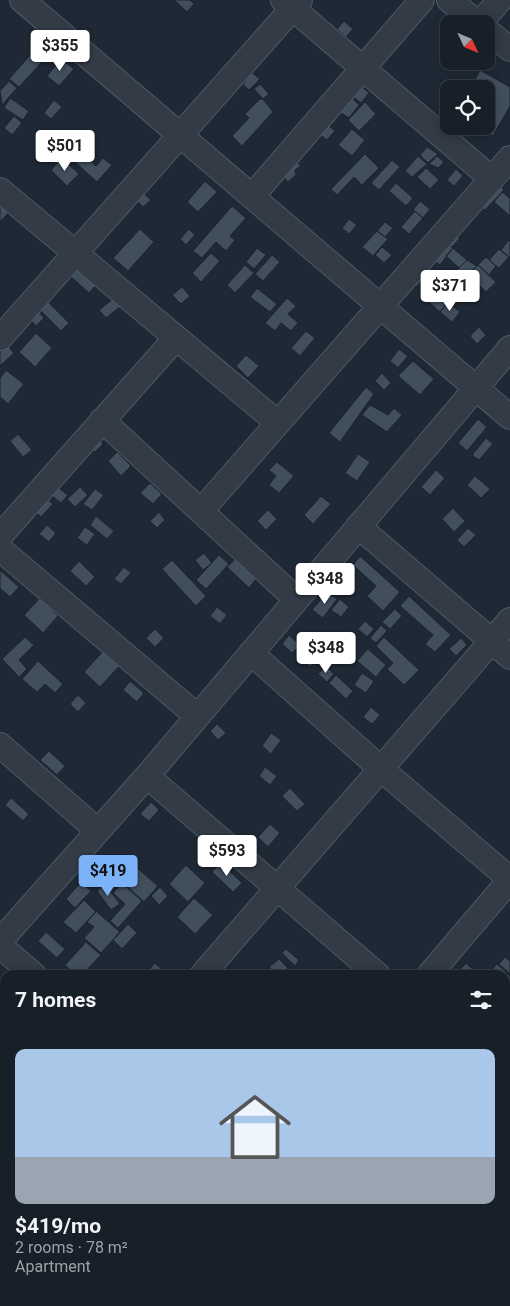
<!DOCTYPE html>
<meta charset="utf-8">
<style>
:root{--surface:#171f28;--page:#202730;--text:#f1f3f6;--muted:#9ea2a8;--line:#363d45;--accent:#7cb2f8}
body{margin:0;font-family:Roboto,sans-serif;background:var(--page);color:var(--text);height:100vh;display:flex;flex-direction:column;font-size:19px;white-space:nowrap}
*{box-sizing:border-box;margin:0}
p{font-size:16px;color:var(--muted)}
.icon{flex:none;width:28px;height:28px;fill:none;stroke:currentColor;stroke-width:2;stroke-linecap:round;stroke-linejoin:round}
.map{position:relative;flex:1;overflow:hidden}
.drawer{position:absolute;left:0px;top:970px;width:510px;height:336px;display:flex;flex-direction:column;background:var(--surface);border-radius:15px 15px 0 0;box-shadow:0 2px 12px #0003,0 0 0 1px var(--line)}
.drawer>*{flex:none}
.needle{width:32px;rotate:134deg}
.controls{position:absolute;left:440px;top:15px;display:grid;gap:10px}
.controls a{display:grid;place-items:center;width:55px;height:55px;border-radius:10px;background:var(--surface);box-shadow:0 2px 12px #0003,0 0 0 1px var(--line);font-size:25px}
.price{position:absolute;translate:-50% -42px;padding:0 11px;border-radius:5px;background:#fff;color:#222;font-size:16px;line-height:32px;filter:drop-shadow(0 1px 2px #0008)}
.price::after{content:'';position:absolute;left:50%;top:30px;width:15px;height:11px;margin-left:-8px;background:inherit;clip-path:polygon(0 0,100% 0,50% 100%)}
.price.on{background:var(--accent);color:#111}
ul{padding:0;list-style:none}
li{display:grid;align-content:center;gap:10px;height:265px;padding:0 15px}
li+li{border-top:1px solid var(--line)}
li span{display:grid;place-items:center;height:155px;border-radius:10px;color:#555}
li>.icon{margin-inline-start:auto}
span .icon{width:90px;height:90px;fill:#fffc;stroke-width:1}
li b{font-size:21px}
h2{display:flex;justify-content:space-between;align-items:center;height:60px;padding:0 15px;font-size:21px}
.map>svg:first-child{display:block}
</style>
<div class="map">
<svg width="510" height="1306" viewBox="0 0 510 1306">
<rect width="100%" height="100%" fill="#1f2935"/>
<path fill="#414f5d" stroke="#1a222c" d="M174 0H190L194 4 187 12Z
M344 21 353 29 346 37 337 29Z
M449 26V37L443 32Z
M32 53 42 62 19 87 9 79Z
M61 59 74 69 59 86 47 76Z
M480 70 510 87V106L493 136 475 126H486V89H466L468 85 471 87Z
M251 72 260 79 249 90 243 85Z
M9 81 17 88 2 105 0 91Z
M260 84 269 94 263 99 254 89Z
M360 85 369 93 361 103 351 95Z
M351 97 359 105 349 118 338 111Z
M10 98 29 111 23 120 4 108Z
M260 99H263L273 112 242 146 232 136 249 118 245 114Z
M54 100 62 107 51 119 44 113Z
M365 102 376 114 359 131 348 120Z
M14 116 22 123 12 135 4 128Z
M327 124 335 131 327 140 319 134Z
M352 129 365 140 352 156 338 145Z
M61 135 96 166 103 158 112 165 97 182 54 143Z
M427 147 438 154 428 163 420 155Z
M365 154 379 168 362 185 354 177 337 195 331 189Z
M418 156 427 164 412 177 405 171Z
M437 156 444 162 438 168 429 164Z
M62 158 79 174 67 186 51 170Z
M392 160 400 167 379 190 371 183Z
M295 161 301 166 295 170 296 175 288 182 283 176Z
M426 168 439 180 430 189 417 177Z
M456 169 463 176 454 186 447 180Z
M205 181 217 192 198 212 187 202Z
M494 181 504 190 485 210 475 201Z
M396 183 413 198 406 206 389 191Z
M142 192 151 200 143 207 135 199Z
M502 192 510 198V216L494 202Z
M0 199 12 209 0 222Z
M420 201 430 209 423 218 413 210Z
M232 206 246 218 230 236 235 240 226 251 216 242 202 258 193 251Z
M415 211 423 218 409 234 401 227Z
M349 219 357 225 349 234 342 228Z
M385 222 393 228 385 237 377 231Z
M140 229 154 242 128 271 113 258Z
M189 229 195 235 186 245 180 239Z
M450 230 460 238 452 247 443 239Z
M377 231 388 239 373 256 362 247Z
M443 239 453 248 440 265 431 258Z
M509 240 510 241V258L501 250Z
M382 247 392 255 384 263 375 255Z
M257 248 266 255 254 269 246 262Z
M453 248 467 260 459 268 446 256Z
M499 249 509 257 499 268 489 260Z
M211 253 220 261 201 282 192 273Z
M272 255 280 262 263 281 255 274Z
M486 257 496 266 489 275 478 265Z
M467 260 477 266 463 279 454 273Z
M245 265 254 273 235 293 227 285Z
M420 265 429 272 416 287 407 280Z
M478 265 496 282 486 292 469 275Z
M80 267 98 283 89 293 71 277Z
M470 276 479 285 469 295 460 287Z
M182 287 190 296 181 304 172 295Z
M257 288 277 304 270 312 250 297Z
M432 290 447 303 440 312 424 298Z
M114 298 121 306 106 318 99 310Z
M287 298 296 306 288 314 298 323 291 331 281 323 275 331 265 323Z
M47 301 69 323 61 331 39 309Z
M448 302 460 312 452 322 440 312Z
M37 310 44 318 36 326 29 318Z
M479 327 486 335 477 344 470 336Z
M306 331 315 338 300 356 291 348Z
M36 333 52 348 35 367 19 352Z
M6 344 14 353 0 366V350Z
M399 349 408 356 398 368 390 361Z
M246 355 259 366 248 378 236 366Z
M413 361 434 379 420 395 398 376Z
M6 370 24 384 8 404 0 397V378Z
M382 373 391 383 384 390 375 381Z
M366 387 374 394 340 442 329 433Z
M370 405 388 415 394 408 402 415 387 432 362 415Z
M478 419 487 427 467 451 458 443Z
M87 430 103 444 95 452 80 438Z
M18 434 32 450 23 457 10 441Z
M486 438 493 444 479 460 472 455Z
M117 452 131 466 121 476 108 461Z
M358 454 370 462 357 481 345 473Z
M277 462 294 476 279 493 269 485 276 476 269 470Z
M436 470 445 478 430 495 421 487Z
M475 476 490 489 481 498 467 485Z
M150 483 162 494 153 504 140 493Z
M80 487 88 495 75 507 67 499Z
M59 488 68 495 61 503 52 496Z
M95 489 104 495 92 510 83 504Z
M321 496 331 504 313 524 304 515Z
M45 497 53 504 41 517 33 510Z
M453 508 465 521 454 532 442 519Z
M268 510 277 519 266 530 257 521Z
M159 512 165 520 157 528 150 521Z
M96 516 114 531 107 539 90 525Z
M47 525 56 533 49 542 39 534Z
M85 527 95 534 87 545 77 538Z
M468 528 476 535 464 547 457 540Z
M204 553 212 563 203 570 195 560Z
M219 555 229 564 206 589 196 580Z
M360 556 400 592 383 611 367 596 376 586 353 565Z
M236 558 257 578 249 588 227 567Z
M172 560 206 596 196 606 162 569Z
M79 561 95 577 86 586 70 571Z
M124 567 131 573 121 584 114 579Z
M0 570 19 587 10 597 0 588Z
M327 592 337 599 323 618 312 610Z
M409 596 451 635 435 652 425 644 433 635 400 606Z
M40 598 58 616 43 633 24 615Z
M340 599 349 607 341 617 331 610Z
M217 607 227 615 220 624 210 616Z
M395 609 402 616 390 629 382 622Z
M365 621 374 629 367 637 358 629Z
M381 625 387 631 376 643 370 638Z
M155 629 164 638 155 647 146 638Z
M289 635 300 645 292 653 282 644Z
M25 637 34 645 19 660 27 669 19 677 2 659Z
M327 637 336 646 328 654 319 645Z
M384 637 419 670 404 685 387 669 393 663 376 646Z
M461 638 467 645 456 656 449 649Z
M303 646 317 659 310 667 295 654Z
M107 647 123 662 100 687 84 672Z
M368 649 386 665 376 677 357 661Z
M38 661 63 684 55 693 45 684 37 692 22 679Z
M326 666 334 674 327 682 318 674Z
M362 673 374 681 366 693 354 685Z
M336 675 353 691 346 699 329 683Z
M130 681 144 693 137 702 123 690Z
M78 695 86 703 78 712 70 704Z
M371 707 380 715 372 724 363 717Z
M217 724 226 733 218 740 210 731Z
M271 733 281 740 271 754 262 746Z
M49 751 65 766 57 775 40 760Z
M265 767 277 776 270 785 259 776Z
M290 788 305 804 297 811 282 796Z
M11 798 29 814 23 821 5 805Z
M151 802 159 810 149 821 140 814Z
M270 824 280 833 268 847 258 837Z
M221 863 242 883 233 892 212 872Z
M186 865 205 883 188 902 169 884Z
M136 867 158 886 144 902 122 882Z
M81 882 91 891 75 908 66 899Z
M122 883 142 901 118 928 110 921 125 904 113 893Z
M105 884 120 904 111 910 97 891Z
M160 887 168 896 159 905 151 896Z
M194 898 213 915 195 934 177 917Z
M84 900 96 912 76 933 63 922Z
M96 911 120 932 101 953 84 938 94 927 87 922Z
M128 924 137 933 122 949 113 940Z
M46 932 65 949 57 958 38 941Z
M86 942 101 955 82 975H76L65 965Z
M286 949 299 960 295 966 282 953Z
M505 957 510 961V974L499 964Z
M279 959 288 968 281 975H276L269 967Z
M155 963 164 971 160 975H152L148 971Z
M466 963 479 975H455Z
M497 964 507 973 505 976 489 973Z
M508 974 510 976V987L508 990 505 988V977Z
M0 1043 5 1048V1057L0 1062Z
M505 1221 510 1227 505 1233Z
M505 1266 510 1270V1284L505 1279Z
M172 1301H196L201 1306H167Z
M212 1301H222L225 1304 224 1306H208Z
M283 1301H307L303 1306H289Z
M479 1301H494L495 1303 492 1306H475Z"/>
<g fill="none" stroke-linecap="round" stroke-linejoin="round">
<defs>
<path id="minor" d="M22 0 510 417
M283 0 492 179
M449 0 479 24
M479 24 500 0
M486 30 510 49
M0 190 278 423
M253 195 422 0
M0 338 300 0
M102 420 296 599
M201 511 510 158
M358 526 510 657
M0 536 176 338
M0 549 197 716
M251 653 380 768 510 879
M0 745 98 831
M147 776 378 975
M0 941 147 776 510 348
M0 946 34 975
M202 975 510 620
M429 975 510 880
M505 1084 510 1088
M505 1126 510 1120
M0 1207 5 1201
M409 1301 415 1306
M145 1306 149 1301
M346 1306 350 1301"/>
</defs>
<use href="#minor" stroke="#4f5964" stroke-width="26"/>
<use href="#minor" stroke="#323b46" stroke-width="24"/>
</g>
</svg>
<div class="controls">
<a><svg class="needle" viewBox="-14 -14 28 28"><path d="M0-13l5 13h-10z" fill="#e53935"/><path d="M0 13l5-13h-10z" fill="#9ea2a8"/></svg></a>
<a><svg class="icon" aria-label="locate" viewBox="0 0 24 24"><circle cx="12" cy="12" r="6"/><path d="M12 2v4M12 18v4M2 12h4M18 12h4"/></svg></a>
</div>
<b class="price" style="left:60px;top:72px">$355</b>
<b class="price" style="left:65px;top:172px">$501</b>
<b class="price" style="left:450px;top:312px">$371</b>
<b class="price" style="left:325px;top:605px">$348</b>
<b class="price" style="left:326px;top:674px">$348</b>
<b class="price" style="left:227px;top:877px">$593</b>
<b class="price on" style="left:108px;top:897px">$419</b>
<section class="drawer">
<h2>7 homes<svg class="icon" aria-label="filters" viewBox="0 0 24 24"><path d="M4 7h16M4 17h16"/><circle cx="9" cy="7" r="2"/><circle cx="15" cy="17" r="2"/></svg></h2>
<ul>
<li><span style="background:linear-gradient(#a9c7e8 70%,#9aa5b1 0)"><svg class="icon" aria-label="home" viewBox="0 0 24 24"><path d="M3 11l9-7 9 7M6 9v11h12V9"/></svg></span><div><b>$419/mo</b><p>2 rooms · 78 m²</p><p>Apartment</p></div></li>
</ul>
</section>
</div>
